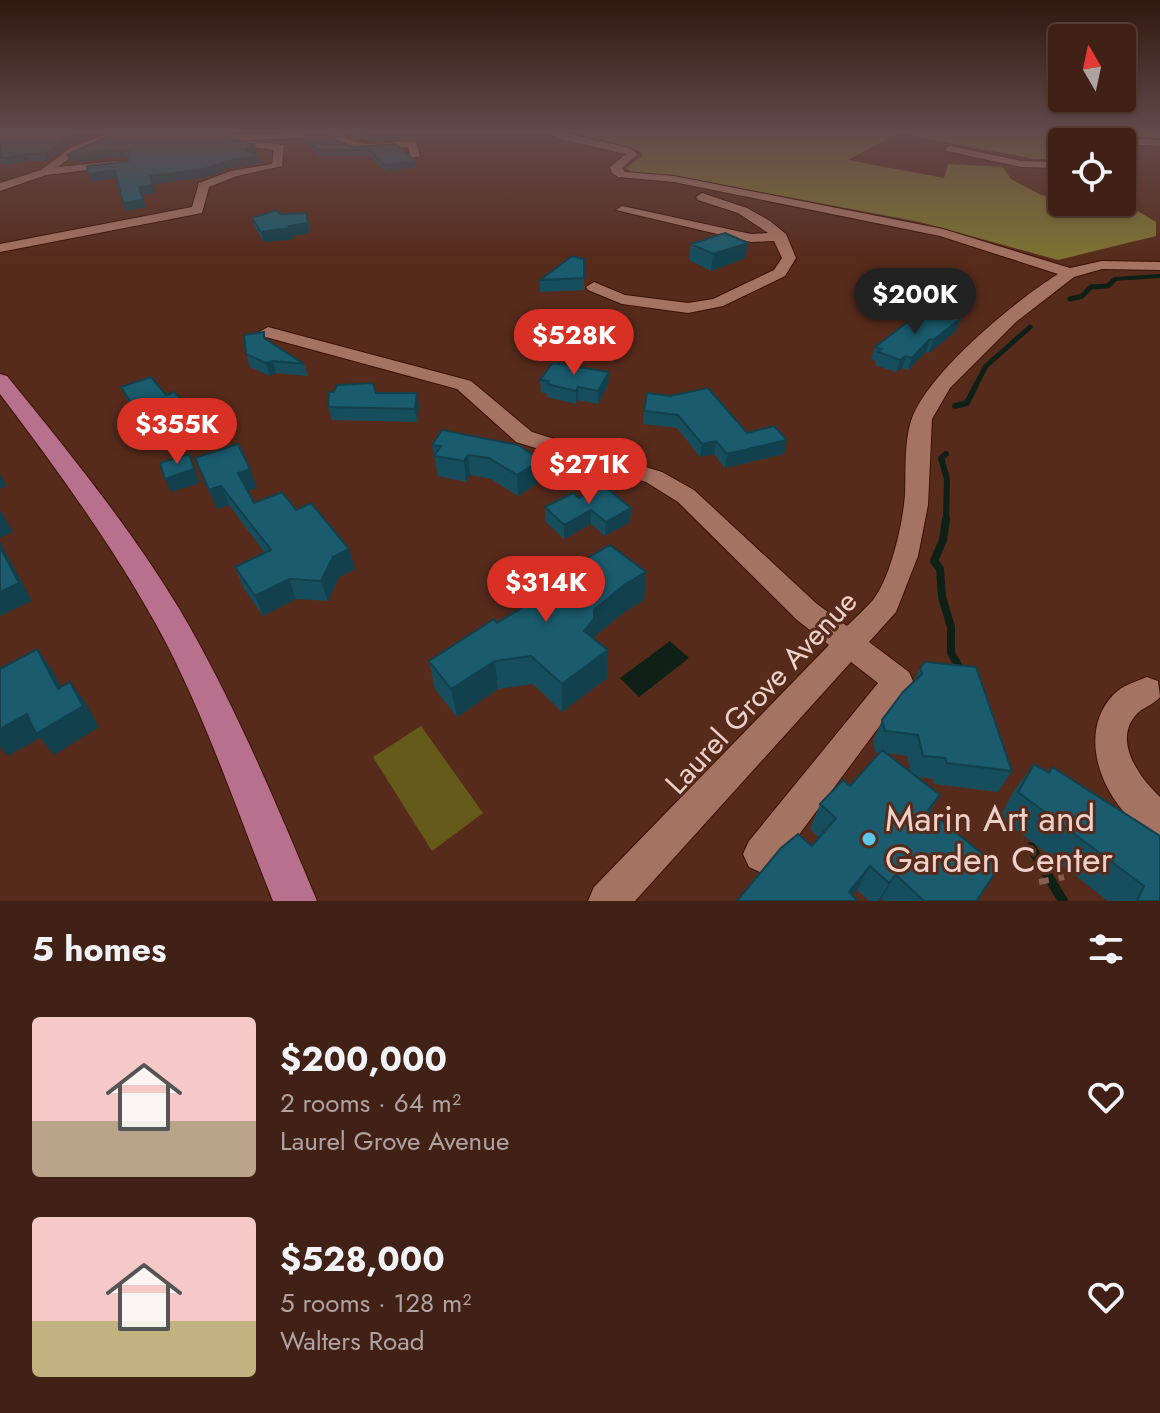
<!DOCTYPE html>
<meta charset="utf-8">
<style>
:root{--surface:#412015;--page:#48281e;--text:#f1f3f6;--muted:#aea3a0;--line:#5a3e34;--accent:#d93025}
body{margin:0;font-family:Jost,sans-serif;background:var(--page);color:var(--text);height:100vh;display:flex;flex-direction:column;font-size:30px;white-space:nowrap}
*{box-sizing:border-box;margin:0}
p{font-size:26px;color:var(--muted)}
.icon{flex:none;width:44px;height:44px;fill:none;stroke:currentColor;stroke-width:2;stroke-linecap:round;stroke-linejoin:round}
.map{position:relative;height:901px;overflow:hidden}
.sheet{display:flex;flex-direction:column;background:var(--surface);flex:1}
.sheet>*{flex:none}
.needle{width:52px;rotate:351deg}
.tools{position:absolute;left:1048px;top:24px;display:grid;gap:16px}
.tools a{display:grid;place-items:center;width:88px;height:88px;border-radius:8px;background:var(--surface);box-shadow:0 2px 6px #0004,0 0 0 2px var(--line);font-size:40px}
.price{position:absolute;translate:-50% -68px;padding:0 18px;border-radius:28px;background:var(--accent);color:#fff;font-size:26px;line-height:52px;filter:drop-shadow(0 2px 4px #0008)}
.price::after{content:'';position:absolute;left:50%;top:48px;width:24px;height:18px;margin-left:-12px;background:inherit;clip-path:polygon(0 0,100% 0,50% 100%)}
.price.active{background:#222;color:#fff}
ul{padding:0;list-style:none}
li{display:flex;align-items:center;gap:24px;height:200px;padding:0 32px}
li span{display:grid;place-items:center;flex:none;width:224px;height:160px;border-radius:8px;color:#555}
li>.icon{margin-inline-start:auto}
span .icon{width:96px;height:96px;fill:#fffc;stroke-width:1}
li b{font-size:34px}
h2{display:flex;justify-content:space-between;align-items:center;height:96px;padding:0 32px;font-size:34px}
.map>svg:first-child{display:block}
</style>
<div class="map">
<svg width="1160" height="901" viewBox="0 0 1160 901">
<rect width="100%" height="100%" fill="#572b1c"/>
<path fill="#655a1a" d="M421 726 483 813 432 851 373 757Z"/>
<path fill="#7d7231" d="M565 132H1160V139L1076 133 1089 142H1062V159H1034L898 133 848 160 944 178 948 164 1003 167 1011 179 1041 195 1062 199V202L1124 203 1156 222V236L1058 260 920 222 676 176 632 173 626 168 642 156 640 151Z"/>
<path fill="#0f2017" d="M670 641 689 658 639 697 620 678Z"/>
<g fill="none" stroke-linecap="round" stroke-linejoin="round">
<path stroke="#0f2017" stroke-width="4" d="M1112 282 1115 279 1160 276"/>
<path stroke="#0f2017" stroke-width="5" d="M1070 299 1082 296 1091 287 1108 286 1114 280
M975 387 986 366 1030 327"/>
<path stroke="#0f2017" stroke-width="6" d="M955 406 967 403 976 385
M946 521 947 479 941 458 946 454"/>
<path stroke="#0f2017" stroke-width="8" d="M946 519 943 540 934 561 940 569 942 597 951 627V653L961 670"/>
<path stroke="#0f2017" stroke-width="10" d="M1031 847 1063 901"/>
<defs>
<path id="minor" d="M112 132H125L78 152 58 167 116 161 120 162V166L46 175 0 191V183L41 170 70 148Z
M341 132C357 153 390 139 416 142L420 156 411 158 408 147 355 150 337 143 335 137 241 140 284 145 282 166 237 176 209 187 202 213 0 252V244L192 207 199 183 231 171 272 164 274 150 234 145 230 135Z
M550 132H561L630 148 638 154 622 168 625 172 674 176 943 229 1070 268 1102 261 1160 262V270L1102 269 1074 277 1016 322 950 388 932 419 928 505 918 556 896 612 869 642 909 672 913 681 775 867 762 873 749 867 743 854 749 841 878 683 851 662 635 901H588L594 887 829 645 797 620 678 502 646 482 516 442 457 389 262 336 259 332 268 327 471 381 532 432 662 472 694 490 817 604 847 626C856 617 865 609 873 600 891 577 903 523 905 494 906 470 904 444 911 421 926 374 1016 300 1058 274L940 236 674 182 618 177 612 173 610 167 626 154 559 139Z
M1093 135 1160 140V146L1091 142 1088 138Z
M950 146 1021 161 1062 162V168L1021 167 946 151V147Z
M1122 151 1131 161 1122 166Z
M702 193 747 208 770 221 786 234 796 258 785 276 723 306 688 313 622 304 588 290 586 287 594 282 625 295 688 303 713 299 774 270 782 258 774 241 751 242 616 210 622 206 751 234 768 233 738 213 698 200 696 197Z
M1147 677 1158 681 1160 697C1154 705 1142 707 1135 716 1113 743 1141 779 1160 797V839C1111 819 1070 739 1114 694 1123 685 1135 682 1147 677Z"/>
<path id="major" d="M0 374 7 376C68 451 130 527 180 610 234 702 276 803 317 901H273C236 809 205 714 157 626 112 545 56 468 0 394Z"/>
</defs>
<use href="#minor" stroke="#3a1103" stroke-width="2"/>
<use href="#major" stroke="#3a1103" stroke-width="2"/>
<path stroke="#865f52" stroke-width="6" stroke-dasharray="10 10" stroke-linecap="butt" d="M1039 882 1064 877"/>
<use href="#minor" fill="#a57362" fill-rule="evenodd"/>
<use href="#major" fill="#b8718d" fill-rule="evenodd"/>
</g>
<path fill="#164e5e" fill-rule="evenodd" d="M0 132 69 145 47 161H29L10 165 0 163Z
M117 132H247H230L228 135 229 139 257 151 253 153 259 156 261 163 230 168 207 177 152 184 156 193 142 195 146 207 126 211 117 178 91 181 88 174 128 161V158L126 157 70 162Z
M345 132H410L408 138 375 141 357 139Z
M302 135 335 140 354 147 396 144 416 167 386 172 370 156H318L304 141Z
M280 214 309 223 310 233 293 236V239L264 242 255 228 252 218Z
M748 243 745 258 711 271 689 260 691 244Z
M584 259V290L540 292V280Z
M915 323 956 331 929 353 926 352 908 370 902 368 896 372 875 365 876 361 871 359 875 347Z
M264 332 266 340 304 364 308 376 276 373 270 376 250 367 246 354Z
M609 372 608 385 598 404 578 400 576 404 547 397V394L541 392 540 380Z
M121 387 166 395 193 420 149 435 127 400Z
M376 393 419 406 417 422 332 420 328 407Z
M647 393 747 433 784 454 725 468 714 454 700 457 677 428 643 424 644 411Z
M432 445 541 460 542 480 518 496 491 479 470 475 466 482 438 476Z
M195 458 257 488 248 491 254 503 296 510 349 549 355 569 339 577 328 601 296 599 263 616 243 587 235 567 265 553 229 505 217 509Z
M579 498 631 508 630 522 605 536 591 524 564 539 545 521V507Z
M646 572 644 600 623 613 594 637V639L608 650 607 678 562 712 533 684 498 689 457 717 435 689 429 661 549 591V581Z
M920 668 1012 771 998 792 934 784 933 779 917 777 940 795 930 811 979 901H884L881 899 879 901H869L857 890 737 901 812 846 819 838 810 829 820 804 850 786 880 753 875 752 873 741 882 720 914 681ZM887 753 907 756 911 772Z
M1034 764 1048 772 1052 767 1160 901H1108L1000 817 1015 789Z"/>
<path fill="#12404c" d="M85 132H105L69 145 47 161 44 154 66 139Z
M410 132 408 138 375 141 374 134Z
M255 144 257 151 248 157 246 150Z
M123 150 126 157 70 162 67 155Z
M25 154 29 161 10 165 7 158Z
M259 156 261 163 230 168 207 177 152 184 150 176Z
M415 161 416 167 386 172 385 165Z
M115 170 118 178 91 181 88 174Z
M153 185 156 193 142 195 146 207 126 211 123 203 139 187Z
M306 213 310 233 293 236V239L264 242 261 232 289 226Z
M748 243 745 258 711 271 713 254Z
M960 319 956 331 929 353 933 340Z
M930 339 926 352 908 370 912 358Z
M906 356 902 368 896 372 900 360Z
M273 361 276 373 270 376 266 363Z
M609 372 608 385 598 404V391Z
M578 387V400L576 404V391Z
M417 393 419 406 417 422 415 409Z
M188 407 193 420 149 435 143 422Z
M787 440 784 454 725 468 727 454Z
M716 441 714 454 700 457 702 444Z
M189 454 200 483 171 492 165 479Z
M468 455 470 475 466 482 464 461Z
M541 460 542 480 518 496 517 475Z
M250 469 257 488 245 492 238 473Z
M0 474 7 486 0 489Z
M221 486 229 505 217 509 209 490Z
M631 508 630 522 605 536 606 522Z
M0 510 13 532 0 538Z
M591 510V524L564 539V525Z
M0 542 32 601 0 616Z
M349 549 355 569 339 577 328 601 321 581 333 557Z
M646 572 644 600 623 613 594 637V647L584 631 594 610 624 585Z
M289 579 296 599 263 616 255 596Z
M37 649 53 671 74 710 58 689Z
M608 650 607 678 562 712V684Z
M495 661 498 689 457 717 451 689Z
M70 682 86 703 99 727 54 755 40 738 8 756 0 747V729Z
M870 866 857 890 848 901 849 892Z
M896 875 881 899 878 901 889 883Z"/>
<path fill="#1a5b6d" stroke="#12404c" stroke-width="2" d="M0 132H85L66 139 44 154H25L7 158 0 157Z
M117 132H226L229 139 255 144 246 150 259 156 228 161 205 169 150 176 153 185 139 187 143 200 123 203 115 170 88 174 87 166 128 161 130 152 123 150 67 155Z
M354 132H407L374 134Z
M332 134 335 140 354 147 396 144 415 161 385 165 369 150H317L302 135Z
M277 210 280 214 306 213 308 223 289 226 291 228 261 232 252 218Z
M725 233 748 243 713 254 691 244Z
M572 256 584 259V278L540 280Z
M942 313 960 319 933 340 930 339 912 358 906 356 900 360 878 352 882 349 875 347 909 321 915 323 927 315 936 318Z
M264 332V338L304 364 273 361 266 363 246 354 244 335Z
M553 363 609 372 598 391 578 387 576 391 547 384 549 381 540 380Z
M151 377 166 395 174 392 188 407 143 422 121 387Z
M373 383 376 393H417L415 409 328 407 329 392H334L337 385Z
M708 388 747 433 774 426 787 440 727 454 716 441 702 444 678 415 644 411 647 393 670 396Z
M442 430 518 445 541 460 517 475 489 458 468 455 464 461 434 456 441 446 432 445Z
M238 444 250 469 238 473 254 503 282 492 296 510 311 503 349 549 333 557 321 581 289 579 255 596 235 567 271 550 221 486 209 490 195 458Z
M189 454 194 469 165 479 160 463Z
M603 485 631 508 606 522 591 510 564 525 545 507 573 493 579 498Z
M610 545 646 572 624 585 594 610V619L584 631 608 650 562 684 531 656 495 661 451 689 429 661 494 619 497 623 555 588 549 581Z
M0 547 19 583 0 592Z
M37 649 58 689 70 682 83 706 36 734 27 714 0 729V669Z
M925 662 976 667 1012 771 947 763 945 758 923 756 918 735 885 731 882 720 903 692 922 674 920 668Z
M882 750 940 795 928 810 999 867 977 900 979 901H924L896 875 889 883 870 866 849 892 858 901H737L781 848 798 834 812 846 836 818 820 804 843 780 850 786Z
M1034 764 1049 773 1052 767 1160 836V901H1137L1144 886 1018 792Z"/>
<linearGradient id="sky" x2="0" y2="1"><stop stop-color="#30180f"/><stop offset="0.51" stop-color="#634a4b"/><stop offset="1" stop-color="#634a4b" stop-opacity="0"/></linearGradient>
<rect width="1160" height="258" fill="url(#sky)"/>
<circle fill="#5bc8e7" stroke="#572b1c" stroke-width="3" cx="869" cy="839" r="8"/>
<g text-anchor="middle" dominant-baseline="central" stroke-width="6" stroke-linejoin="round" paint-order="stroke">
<g font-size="30" fill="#eed1c8" stroke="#572b1c">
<text transform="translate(761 692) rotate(-47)">Laurel Grove Avenue</text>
</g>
<g font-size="36" fill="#eed1c8" stroke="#572b1c" text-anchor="start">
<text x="885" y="818">Marin Art and<tspan x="885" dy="41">Garden Center</tspan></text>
</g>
</g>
</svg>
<div class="tools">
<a><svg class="needle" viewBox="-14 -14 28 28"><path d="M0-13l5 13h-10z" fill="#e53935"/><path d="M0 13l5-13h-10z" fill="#aea3a0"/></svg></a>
<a><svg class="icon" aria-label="locate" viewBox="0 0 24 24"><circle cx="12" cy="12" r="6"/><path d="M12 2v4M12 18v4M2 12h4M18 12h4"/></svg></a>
</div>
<b class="price active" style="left:915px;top:336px">$200K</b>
<b class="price" style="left:574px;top:377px">$528K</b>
<b class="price" style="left:177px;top:466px">$355K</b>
<b class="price" style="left:589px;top:506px">$271K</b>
<b class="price" style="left:546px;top:624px">$314K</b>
</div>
<section class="sheet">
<h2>5 homes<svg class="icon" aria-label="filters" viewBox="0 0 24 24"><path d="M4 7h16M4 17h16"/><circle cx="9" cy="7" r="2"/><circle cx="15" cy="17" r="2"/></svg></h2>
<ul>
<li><span style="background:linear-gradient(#f6c9c9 65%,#b9a48a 0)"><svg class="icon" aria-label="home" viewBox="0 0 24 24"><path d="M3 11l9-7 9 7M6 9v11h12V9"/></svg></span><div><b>$200,000</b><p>2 rooms · 64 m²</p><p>Laurel Grove Avenue</p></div><svg class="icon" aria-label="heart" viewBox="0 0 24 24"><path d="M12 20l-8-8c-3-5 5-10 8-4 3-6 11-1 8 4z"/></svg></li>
<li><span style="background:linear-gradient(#f6c9c9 65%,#c2b280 0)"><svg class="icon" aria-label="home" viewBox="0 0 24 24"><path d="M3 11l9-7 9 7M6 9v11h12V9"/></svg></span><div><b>$528,000</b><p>5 rooms · 128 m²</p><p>Walters Road</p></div><svg class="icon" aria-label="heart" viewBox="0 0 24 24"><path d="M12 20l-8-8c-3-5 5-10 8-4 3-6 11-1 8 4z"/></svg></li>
</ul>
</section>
